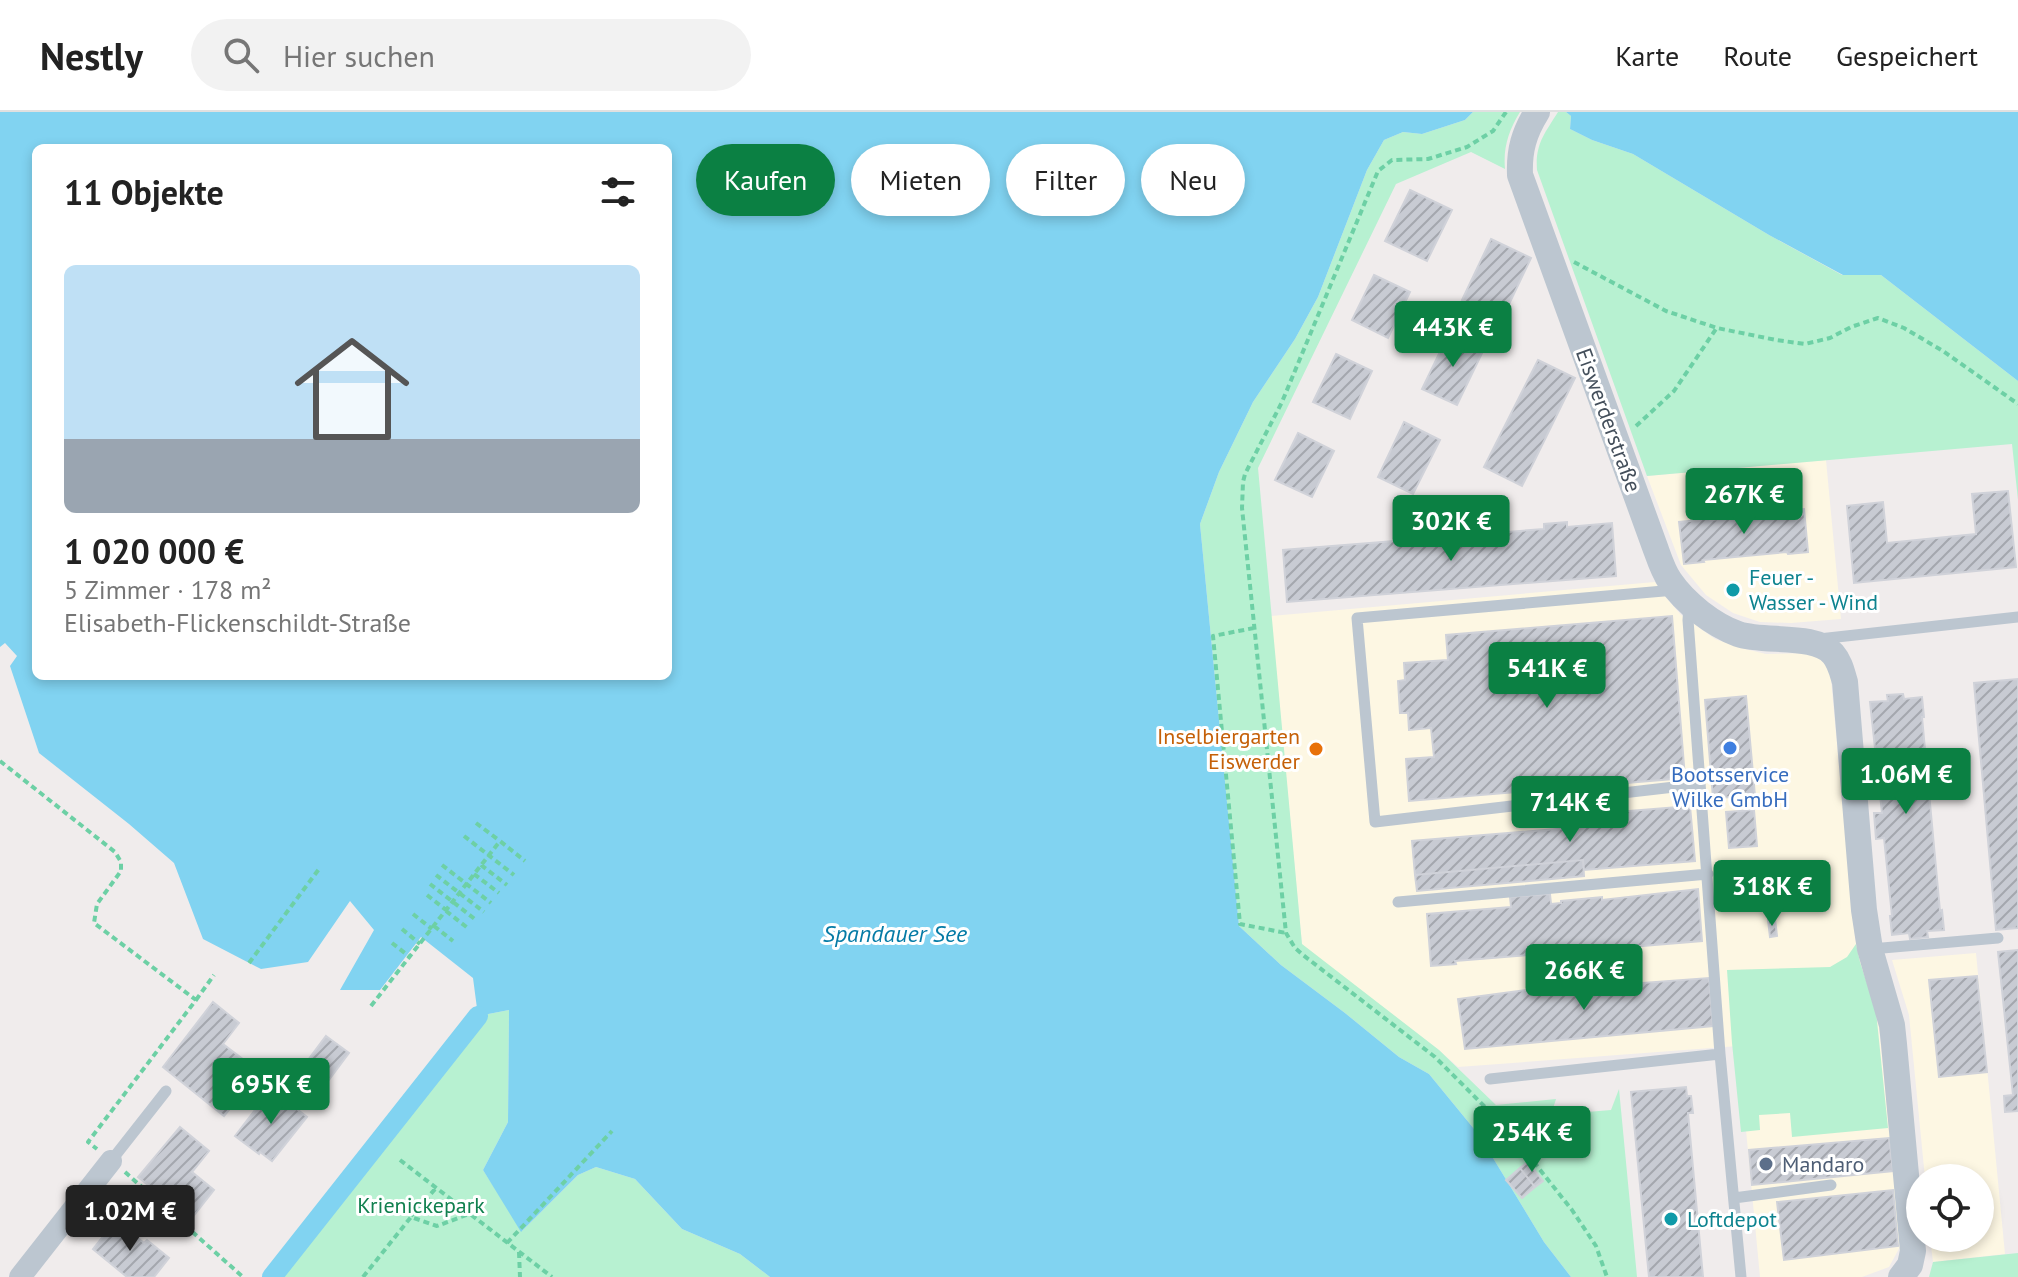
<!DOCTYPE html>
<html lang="de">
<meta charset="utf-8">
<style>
:root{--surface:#fff;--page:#f2f2f2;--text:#222;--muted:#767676;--line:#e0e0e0;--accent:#0b8043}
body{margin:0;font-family:"PT Sans",sans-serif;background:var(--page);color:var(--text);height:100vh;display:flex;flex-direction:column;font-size:30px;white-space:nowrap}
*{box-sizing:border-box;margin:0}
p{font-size:26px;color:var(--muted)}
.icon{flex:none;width:44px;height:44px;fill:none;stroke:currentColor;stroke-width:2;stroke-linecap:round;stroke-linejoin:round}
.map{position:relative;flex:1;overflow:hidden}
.panel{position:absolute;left:32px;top:32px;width:640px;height:536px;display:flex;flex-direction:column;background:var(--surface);border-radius:12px;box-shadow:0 4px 12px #0003}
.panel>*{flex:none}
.top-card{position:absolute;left:696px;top:32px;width:760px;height:72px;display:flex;gap:16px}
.fabs{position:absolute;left:1906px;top:1052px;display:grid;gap:16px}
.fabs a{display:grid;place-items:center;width:88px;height:88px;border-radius:50%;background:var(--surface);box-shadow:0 4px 12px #0003;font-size:40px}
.price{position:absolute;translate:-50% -68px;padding:0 18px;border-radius:8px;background:var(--accent);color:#fff;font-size:26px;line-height:52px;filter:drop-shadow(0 2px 4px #0008)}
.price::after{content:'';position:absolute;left:50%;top:48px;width:24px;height:18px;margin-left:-12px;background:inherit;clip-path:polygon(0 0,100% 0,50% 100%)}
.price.selected{background:#222;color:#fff}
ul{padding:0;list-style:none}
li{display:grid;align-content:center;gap:16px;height:424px;padding:0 32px}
li span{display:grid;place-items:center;height:248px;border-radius:12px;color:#555}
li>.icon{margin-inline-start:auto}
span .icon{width:144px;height:144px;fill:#fffc;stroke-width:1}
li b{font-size:34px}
h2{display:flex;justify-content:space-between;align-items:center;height:96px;padding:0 32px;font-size:34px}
.chip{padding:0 28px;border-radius:36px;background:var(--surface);box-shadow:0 4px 12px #0003;font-size:28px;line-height:72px}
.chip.selected{background:var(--accent);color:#fff}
header{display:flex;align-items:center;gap:48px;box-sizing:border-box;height:112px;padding:0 40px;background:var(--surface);border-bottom:2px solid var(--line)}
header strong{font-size:38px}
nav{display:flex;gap:44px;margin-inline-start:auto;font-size:28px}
.search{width:560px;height:72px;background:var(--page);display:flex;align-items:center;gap:20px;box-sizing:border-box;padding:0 28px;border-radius:44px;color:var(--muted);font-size:30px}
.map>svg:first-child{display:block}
</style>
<header>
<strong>Nestly</strong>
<div class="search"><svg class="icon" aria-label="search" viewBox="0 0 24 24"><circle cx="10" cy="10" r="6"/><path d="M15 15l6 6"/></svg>Hier suchen</div>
<nav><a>Karte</a><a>Route</a><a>Gespeichert</a></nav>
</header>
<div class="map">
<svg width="2018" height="1165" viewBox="0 0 2018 1165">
<defs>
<pattern id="building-hatch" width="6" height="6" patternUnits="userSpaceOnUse" patternTransform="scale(2)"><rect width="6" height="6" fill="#c8cbd3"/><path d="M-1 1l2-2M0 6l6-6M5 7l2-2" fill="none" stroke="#a4a7ae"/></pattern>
</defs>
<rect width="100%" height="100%" fill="#f0ecec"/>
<path fill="#fdf7e3" d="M1826 348 1841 507 1791 511 1760 510 1733 501 1706 483 1681 453 1647 364Z
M1655 470 1662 481 1681 503 1715 527 1741 536 1766 542 1814 541 1830 557 1855 826 1879 915 1901 1133 1889 1155 1862 1165H1760L1738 934 1458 955 1439 938 1302 833 1271 504Z
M1976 841 2005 1142 1933 1150 1930 1126H1980V1066H1925L1909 903 1892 848Z"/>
<path fill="#b7f1d1" d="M1473 0H1520C1509 18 1503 35 1505 57L1471 40 1396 72 1258 356 1302 832 1439 938 1496 993 1556 987 1551 1003 1611 998 1619 977 1637 1165H1571L1544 1130 1479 1023 1429 962 1399 945 1345 901 1281 853 1239 814 1200 412 1219 360 1253 290 1295 227 1318 185 1367 58 1384 28 1403 20 1422 22 1465 8Z
M1558 0H1566L1571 4 1570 17 1592 28 1633 42 1769 123 1842 163H1881L2018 269V388L2012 332 1647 364 1537 58C1535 32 1545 21 1558 0Z
M1856 832 1860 850 1876 899 1888 1016 1792 1025 1790 1001 1759 1003 1760 1018 1741 1020 1732 931 1727 858 1830 855 1847 845Z
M509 898 508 1010 483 1058 522 1119 578 1063 596 1055 635 1067 682 1117 740 1142 770 1165H272L478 904Z
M2018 1141V1165H1929L1933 1150Z"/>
<path fill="#81d3f1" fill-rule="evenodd" d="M0 0H1473L1465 8 1422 22 1403 20 1384 28 1367 58 1318 185 1295 227 1253 290 1219 360 1200 412 1239 814 1281 853 1345 901 1399 945 1429 962 1479 1023 1544 1130 1571 1165H770L740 1142 682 1117 635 1067 596 1055 578 1063 521 1120 483 1058 508 1010 509 898 478 904 473 866 421 825 380 878H340L374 818 350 789 308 850 261 857 203 827 174 751 129 712 39 641 10 554 17 544 5 531 0 535ZM36 36H668V564H36Z
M1566 0H2018V269L1881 163H1843L1769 123 1633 42 1592 28 1570 17 1571 4Z"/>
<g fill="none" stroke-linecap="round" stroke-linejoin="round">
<path stroke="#81d3f1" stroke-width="20" d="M272 1165 478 904"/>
</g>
<path fill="url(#building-hatch)" stroke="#d0d2d9" stroke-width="2" d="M1410 78 1452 98 1427 149 1385 129Z
M1491 127 1531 146 1502 207 1462 188Z
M1374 163 1410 180 1388 226 1352 208Z
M1449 221 1484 237 1457 293 1422 277Z
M1336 242 1372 259 1350 307 1313 290Z
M1538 248 1575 266 1522 374 1484 355Z
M1404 310 1440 328 1413 382 1378 365Z
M1298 321 1334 339 1312 385 1275 368Z
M2008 379 2016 455 1854 471 1847 394 1883 390 1887 431 1976 422 1972 382Z
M1785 396V399L1804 397 1808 440 1788 442 1787 440 1703 448 1704 450 1684 452 1679 410 1699 408V404L1709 403 1710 408 1774 402V397Z
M1567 410V415L1612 411 1616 464 1287 490 1283 438 1544 417V412Z
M1672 504 1685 666 1409 689 1406 647 1434 645 1431 616 1409 618 1408 601H1400L1398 569 1405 568 1404 551 1448 548 1446 523Z
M2018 567V816L1996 818 1974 571Z
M1903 582 1904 587 1922 585 1924 605H1922L1940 799 1942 798 1944 818 1927 819 1928 825 1910 827 1909 821 1892 823 1890 804H1892L1884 726 1876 727 1874 701H1882L1870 590 1888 589 1887 583Z
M1746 584 1755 684 1713 686 1705 588Z
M1690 694 1695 749 1584 758 1583 748 1415 763 1412 729 1580 715V703Z
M1754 698 1757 734 1729 736 1726 700Z
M1583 748 1584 764 1417 779 1415 763Z
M1782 764 1784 781 1765 784 1766 795 1734 798 1730 769Z
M1698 777 1702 829 1606 837 1607 845 1565 849V840L1455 849 1456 852 1431 854 1427 802 1511 795 1510 785 1550 782 1551 792 1561 791V789L1602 785V788Z
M1775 807 1777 824 1770 825 1768 808Z
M2018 838V999L2005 1000 2004 984 2013 983 1998 840Z
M1977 864 1987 960 1939 965 1929 868Z
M1709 866 1713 914 1465 937 1458 887 1602 868V874Z
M213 890 239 911 223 932 256 957 241 975 245 978 224 1004 163 955Z
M326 924 349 941 322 977 299 960Z
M1686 975 1687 984H1691L1693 1001H1688L1703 1165H1649L1631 980Z
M271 977 307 1005 272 1049 260 1040 259 1042 235 1024Z
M180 1015 209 1039 192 1060 214 1078 191 1107 138 1065Z
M1889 1026 1893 1059 1752 1073 1749 1038Z
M1528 1050 1543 1069 1535 1075 1520 1056Z
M1520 1056 1535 1075 1522 1086 1506 1068Z
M1893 1078 1898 1134 1784 1148 1777 1090Z
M132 1085 152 1102 146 1110 126 1093Z
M116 1108 144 1131 147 1128 169 1146 154 1165H127L93 1137Z"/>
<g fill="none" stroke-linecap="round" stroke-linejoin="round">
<path stroke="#6dd0a5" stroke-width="4" stroke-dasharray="6 4" stroke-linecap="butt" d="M1506 0 1493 19 1467 35 1428 47 1392 48 1378 59 1282 290 1245 362 1243 370 1242 396 1286 821 1295 836 1303 843 1435 945 1510 1020 1572 1098 1596 1134 1607 1165
M1574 150 1666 199 1717 216 1776 228 1805 232 1830 226 1851 215 1878 206 1904 216 1943 239 2018 292
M1636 314 1674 279 1716 217
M1254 516 1213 524 1240 812 1286 821
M0 649 115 740 121 750V759L97 792 94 811 196 888 88 1030 97 1037
M476 711 500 729
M464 724 514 763
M442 753 491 791
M481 753 507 773
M474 762 499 781
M436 763 484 800
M430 772 476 808
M427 783 446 798
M446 799 469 817
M413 802 432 817
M434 814 453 829
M402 817 420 832
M392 831 410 845
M249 851 319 757
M196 888 214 863
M371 894 500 729 525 749
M400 1048 552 1165
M125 1060 243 1165
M411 1104 436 1076
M507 1131 612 1019
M519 1140 520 1165
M363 1165 411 1105 437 1114 469 1102"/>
<path stroke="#bcc6d0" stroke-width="11" d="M1675 478 1357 506 1375 710 1700 672
M1689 496 1688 508 1720 942 1741 1165
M1819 527 2018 505
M1398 790 1708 762
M1871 837 1998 826
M1490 967 1720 942
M111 1049 166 979
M1734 1086 1831 1073"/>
<path stroke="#bcc6d0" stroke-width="22" d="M20 1165 111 1049"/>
<path stroke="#bcc6d0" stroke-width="26" d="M1537 0C1524 21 1519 38 1520 63L1655 435C1659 446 1663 459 1670 469 1685 491 1713 513 1738 522 1764 531 1816 521 1833 542 1840 550 1842 560 1845 570L1864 798 1870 837 1892 913 1894 932 1913 1139 1910 1153 1901 1165"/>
</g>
<g fill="#0f9aa8" stroke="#fff" stroke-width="3">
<circle cx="1733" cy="478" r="8"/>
<circle cx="1671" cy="1107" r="8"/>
</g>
<circle fill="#3f7fe0" stroke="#fff" stroke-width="3" cx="1730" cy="636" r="8"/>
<circle fill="#e8710a" stroke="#fff" stroke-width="3" cx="1316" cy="637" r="8"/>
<circle fill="#5c6f8a" stroke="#fff" stroke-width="3" cx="1766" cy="1052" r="8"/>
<g text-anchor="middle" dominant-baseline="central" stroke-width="6" stroke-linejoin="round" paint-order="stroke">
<g font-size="22" fill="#444f5b" stroke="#fff">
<text transform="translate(1609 308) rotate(70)">Eiswerderstraße</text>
</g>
<g font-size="22" fill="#0d838f" stroke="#fff" text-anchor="start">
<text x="1749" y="465">Feuer -<tspan x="1749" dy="25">Wasser - Wind</tspan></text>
<text x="1687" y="1107">Loftdepot</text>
</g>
<g font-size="22" fill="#c56008" stroke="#fff" text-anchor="end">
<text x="1300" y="624">Inselbiergarten<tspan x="1300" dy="25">Eiswerder</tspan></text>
</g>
<g font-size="22" fill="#366cbe" stroke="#fff">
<text x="1730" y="662">Bootsservice<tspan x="1730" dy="25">Wilke GmbH</tspan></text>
</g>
<g font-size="22" fill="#4e5e75" stroke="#fff" text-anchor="start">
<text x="1782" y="1052">Mandaro</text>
</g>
<g font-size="22" fill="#11804f" stroke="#fff">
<text x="421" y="1093">Krienickepark</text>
</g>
<g font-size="24" font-style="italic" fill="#057ba6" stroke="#fff">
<text x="895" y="821">Spandauer See</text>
</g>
</g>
</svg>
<div class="fabs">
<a><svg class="icon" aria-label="locate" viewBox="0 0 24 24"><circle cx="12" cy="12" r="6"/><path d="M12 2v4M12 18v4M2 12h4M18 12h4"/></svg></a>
</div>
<b class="price" style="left:1453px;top:257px">443K €</b>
<b class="price" style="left:1744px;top:424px">267K €</b>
<b class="price" style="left:1451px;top:451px">302K €</b>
<b class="price" style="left:1547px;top:598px">541K €</b>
<b class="price" style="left:1906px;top:704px">1.06M €</b>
<b class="price" style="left:1570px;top:732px">714K €</b>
<b class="price" style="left:1772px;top:816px">318K €</b>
<b class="price" style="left:1584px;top:900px">266K €</b>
<b class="price" style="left:271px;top:1014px">695K €</b>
<b class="price" style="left:1532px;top:1062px">254K €</b>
<b class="price selected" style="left:130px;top:1141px">1.02M €</b>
<div class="top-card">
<a class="chip selected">Kaufen</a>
<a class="chip">Mieten</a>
<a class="chip">Filter</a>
<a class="chip">Neu</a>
</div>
<section class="panel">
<h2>11 Objekte<svg class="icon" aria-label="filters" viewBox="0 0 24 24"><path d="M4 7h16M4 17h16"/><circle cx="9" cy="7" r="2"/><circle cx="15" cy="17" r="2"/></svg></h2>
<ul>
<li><span style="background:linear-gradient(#bfe0f5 70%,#9aa5b1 0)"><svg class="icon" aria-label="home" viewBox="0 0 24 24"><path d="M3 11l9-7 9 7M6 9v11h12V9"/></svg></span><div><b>1 020 000 €</b><p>5 Zimmer · 178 m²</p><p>Elisabeth-Flickenschildt-Straße</p></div></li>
</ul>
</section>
</div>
